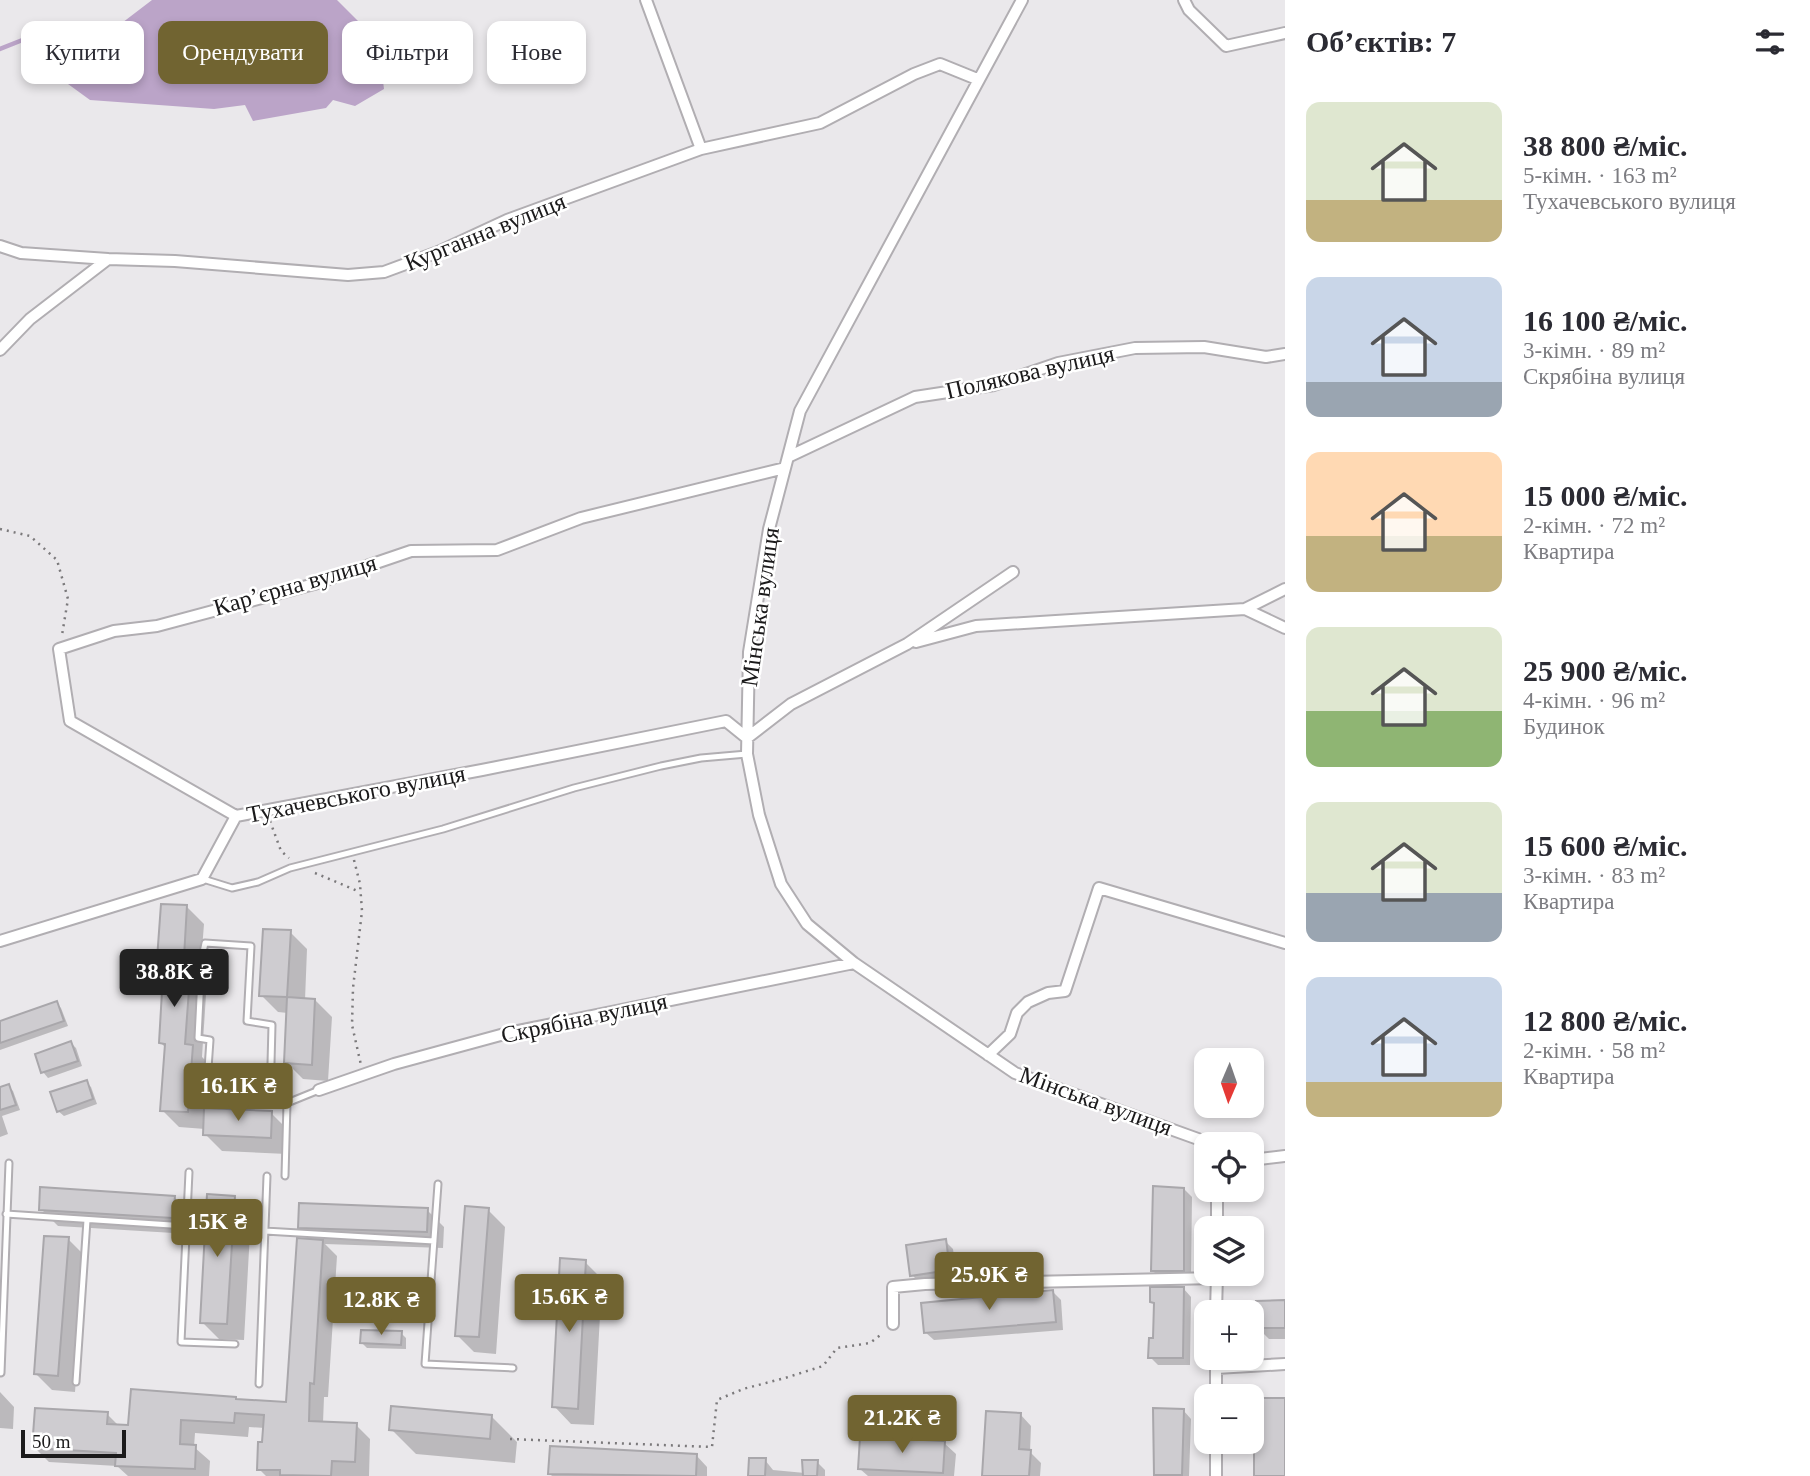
<!DOCTYPE html>
<html lang="uk">
<meta charset="utf-8">
<style>
:root{--surface:#fff;--page:#f7f7f7;--text:#2b2b33;--muted:#7c7c81;--accent:#716431}
body{margin:0;font-family:Georgia,serif;background:var(--page);color:var(--text);height:100vh;display:flex;flex-direction:column;font-size:26px;white-space:nowrap}
*{box-sizing:border-box;margin:0}
p{font-size:23px;color:var(--muted)}
.icon{flex:none;width:38px;height:38px;fill:none;stroke:currentColor;stroke-width:2;stroke-linecap:round;stroke-linejoin:round}
.map{position:relative;flex:1;overflow:hidden}
.details{display:flex;flex-direction:column;background:var(--surface);width:525px}
.details>*{flex:none}
.hud{position:absolute;left:21px;top:21px;width:665px;height:63px;display:flex;gap:14px}
.needle{width:46px;rotate:182deg}
.fabs{position:absolute;left:1194px;top:1048px;display:grid;gap:14px}
.fabs a{display:grid;place-items:center;width:70px;height:70px;border-radius:14px;background:var(--surface);box-shadow:0 4px 10px #0003;font-size:35px}
.scale{position:absolute;left:21px;bottom:18px;width:105px;box-sizing:border-box;padding-left:7px;border:4px solid #1b1a1b;border-top:0;font-size:19px;line-height:24px;white-space:nowrap;color:#1b1a1b;-webkit-text-stroke:5px #fff;paint-order:stroke}
.price{position:absolute;translate:-50% -60px;padding:0 16px;border-radius:7px;background:var(--accent);color:#fff;font-size:23px;line-height:46px;filter:drop-shadow(0 2px 4px #0008)}
.price::after{content:'';position:absolute;left:50%;top:42px;width:21px;height:16px;margin-left:-10px;background:inherit;clip-path:polygon(0 0,100% 0,50% 100%)}
.price.selected{background:#222;color:#fff}
ul{padding:0;list-style:none}
li{display:flex;align-items:center;gap:21px;height:175px;padding:0 21px}
li span{display:grid;place-items:center;flex:none;width:196px;height:140px;border-radius:14px;color:#555}
li>.icon{margin-inline-start:auto}
span .icon{width:84px;height:84px;fill:#fffc;stroke-width:1}
li b{font-size:30px}
h2{display:flex;justify-content:space-between;align-items:center;height:84px;padding:0 21px;font-size:30px}
.pill{padding:0 24px;border-radius:14px;background:var(--surface);box-shadow:0 4px 10px #0003;font-size:24px;line-height:63px}
.pill.selected{background:var(--accent);color:#fff}
main{display:flex;flex:1;min-height:0}
.map>svg:first-child{display:block}
</style>
<main>
<div class="map">
<svg width="1285" height="1476" viewBox="0 0 1285 1476">
<rect width="100%" height="100%" fill="#eae8eb"/>
<path fill="#bba4c8" d="M152 0H337L378 41 384 89 355 106 333 100 326 108 253 121 245 105 214 109 90 100 68 84 63 58 80 55Z"/>
<path fill="#0003" d="M187 907 204 924 199 988 206 995 202 1057 209 1064 206 1110 271 1113 288 1130 287 1154 222 1151 205 1134V1129L179 1127 162 1110 166 1048 160 1042 165 979 158 973Z
M290 932 307 949 305 1000H315L332 1017 328 1081 303 1079 286 1062 288 1013 278 1012 261 995Z
M56 1003 61 1008 68 1026 0 1050V1023Z
M71 1043 76 1048 82 1066 48 1078 43 1072 37 1055Z
M86 1082 91 1087 97 1104 64 1116 58 1111Z
M8 1086 13 1091 20 1110 2 1116 8 1134 0 1137V1089Z
M1184 1189 1192 1197 1191 1278 1161 1279 1153 1271Z
M174 1197 191 1214 190 1234 58 1226 41 1209Z
M234 1198 251 1215 244 1340 219 1339 202 1322Z
M427 1210 444 1227 443 1248 325 1244 337 1256 328 1397H324L323 1423 356 1425 370 1439 369 1476H266L259 1469 265 1428 249 1427 248 1437 195 1433 194 1447 210 1461 209 1476H128L117 1466 49 1462 34 1447 107 1414 119 1426H130L238 1401 287 1403 313 1241 299 1227Z
M488 1210 505 1227 496 1354 474 1352 457 1335Z
M68 1239 85 1256 75 1392 52 1390 35 1373Z
M945 1241 953 1249 957 1278 920 1283 912 1275Z
M585 1262 602 1279 594 1425 571 1424 554 1406Z
M1183 1288 1191 1297 1190 1365H1158L1150 1357 1154 1339 1156 1306 1151 1301Z
M1053 1292 1061 1300 1063 1330 934 1340 925 1332Z
M1285 1302V1339H1269L1258 1328Z
M401 1333 406 1338V1349L367 1348 362 1343Z
M0 1392 14 1407 13 1429 0 1428Z
M1183 1410 1191 1419 1189 1476H1157L1155 1474Z
M1020 1414 1031 1426 1030 1452 1041 1463 1040 1476H984Z
M492 1417 517 1442 515 1463 416 1454 391 1429Z
M944 1443 956 1454 954 1476H868L860 1469Z
M696 1455 707 1467V1476H552L550 1474Z
M765 1460 773 1470 805 1473 817 1462 825 1470V1476H750Z"/>
<g fill="none" stroke-linecap="round" stroke-linejoin="round">
<path stroke="#bba4c8" stroke-width="4.5" d="M0 49 30 37 63 58"/>
</g>
<path fill="#ceccd0" stroke="#a9a7ab" stroke-width="2" d="M161 904 187 905 183 975 190 976 185 1044 193 1045 188 1112 160 1111 165 1044 159 1043 163 974 156 973Z
M263 929 291 930 287 997 259 996Z
M287 997 315 999 312 1065 284 1063Z
M57 1001 64 1021 0 1043V1021Z
M71 1041 78 1061 41 1073 35 1054Z
M87 1080 93 1099 57 1112 50 1092Z
M9 1084 16 1105 0 1110V1087Z
M204 1108 272 1111 271 1138 203 1135Z
M1153 1186 1184 1188V1271H1151Z
M40 1187 175 1196 173 1218 39 1210Z
M207 1194 235 1196 227 1324 200 1323Z
M299 1203 428 1208 427 1232 298 1228Z
M465 1206 489 1208 479 1337 455 1336Z
M44 1236 69 1237 58 1376 34 1374Z
M297 1238 323 1240 314 1384 310 1383 309 1421 357 1423 355 1462 332 1461 331 1476 280 1475V1470H257L258 1442H262L264 1415 235 1413 234 1423 181 1420 180 1444 196 1445 195 1469 115 1466 116 1453 32 1448 35 1408 108 1412 107 1424 128 1425 131 1389 236 1397V1399L286 1402Z
M946 1239 950 1270 910 1276 906 1245Z
M560 1258 586 1260 578 1409 552 1407Z
M1150 1287H1184L1183 1358H1148L1149 1338H1153L1154 1303 1150 1302Z
M1053 1290 1056 1322 924 1333 921 1303Z
M1285 1300V1328H1256V1301Z
M361 1330 402 1331 401 1345 360 1343Z
M1254 1398H1285V1476H1254Z
M391 1406 492 1415 490 1439 389 1430Z
M1153 1408 1184 1409 1182 1475H1154Z
M986 1411 1021 1413 1019 1449 1031 1450 1029 1476H982Z
M860 1437 945 1441 943 1473 858 1469Z
M550 1446 697 1454 696 1476 548 1474Z
M749 1458H766L765 1476H748Z
M802 1460H818L817 1476H803Z"/>
<g fill="none" stroke-linecap="round" stroke-linejoin="round">
<defs>
<path id="lane" d="M203 879 232 888 258 882 290 868 443 829 574 788 661 766 701 758 747 754
M270 1102 272 1025 247 1021 251 946 205 943 202 957 198 1038 210 1040 206 1097 287 1103
M189 1172 181 1342 235 1344
M285 1176 287 1103 319 1090
M438 1184 425 1364 513 1368
M6 1214 186 1226
M265 1231 434 1241
M1 1373 9 1163
M76 1382 87 1220
M259 1384 267 1176"/>
<path id="street" d="M646 0 701 149
M1022 0 800 411 769 529 749 652 747 754 759 815 781 884 807 924 854 963 1015 1073 1198 1139 1206 1149
M1184 0 1189 10 1226 46 1285 33
M0 246 21 253 108 259
M0 350 30 319 108 259 175 261 348 275 384 272 438 252 507 220 701 149 820 123 914 74 940 64 977 79
M788 457 915 397 994 385 1058 363 1135 348 1204 347 1266 357 1285 354
M1245 609 1285 589
M916 642 976 626 1245 609 1285 628
M236 816 70 721 59 649 114 631 157 626 314 584 411 551 497 550 581 518 785 468
M0 941 202 879 236 816 482 770 726 721 747 738 791 704 907 644 1013 572
M988 1055 1010 1034 1017 1013 1028 1002 1048 993 1065 991 1099 888 1285 943
M319 1090 394 1064 508 1033 854 963
M1251 1160 1285 1156
M1217 1228V1190
M1216 1312 1217 1274
M893 1324V1287L925 1284 1217 1278
M1216 1368 1285 1364
M1216 1396V1358
M1216 1442V1476"/>
</defs>
<use href="#lane" stroke="#b1aeb2" stroke-width="9"/>
<use href="#street" stroke="#b1aeb2" stroke-width="14"/>
<path stroke="#7b797b" stroke-width="2.5" stroke-dasharray="2 5" stroke-linecap="butt" d="M0 529 30 536 57 560 68 599 62 635
M270 821 281 851 289 858
M354 860 360 884 362 911 353 988 352 1025 361 1065
M315 873 360 892
M510 1439 712 1447 717 1400 743 1389 785 1378 823 1366 837 1348 870 1343 883 1333"/>
<use href="#lane" stroke="#fff" stroke-width="5"/>
<use href="#street" stroke="#fff" stroke-width="10"/>
</g>
<g text-anchor="middle" dominant-baseline="central" stroke-width="5" stroke-linejoin="round" paint-order="stroke">
<g font-size="24" fill="#1b1a1b" stroke="#fff">
<text transform="translate(485 232) rotate(-22)">Курганна вулиця</text>
<text transform="translate(1030 372) rotate(-13)">Полякова вулиця</text>
<text transform="translate(295 585) rotate(-16)">Кар’єрна вулиця</text>
<text transform="translate(760 607) rotate(-82)">Мінська вулиця</text>
<text transform="translate(356 794) rotate(-11)">Тухачевського вулиця</text>
<text transform="translate(584 1018) rotate(-12)">Скрябіна вулиця</text>
<text transform="translate(1096 1101) rotate(20)">Мінська вулиця</text>
</g>
</g>
</svg>
<div class="fabs">
<a><svg class="needle" viewBox="-14 -14 28 28"><path d="M0-13l5 13h-10z" fill="#e53935"/><path d="M0 13l5-13h-10z" fill="#7c7c81"/></svg></a>
<a><svg class="icon" aria-label="locate" viewBox="0 0 24 24"><circle cx="12" cy="12" r="6"/><path d="M12 2v4M12 18v4M2 12h4M18 12h4"/></svg></a>
<a><svg class="icon" aria-label="layers" viewBox="0 0 24 24"><path d="M12 4l9 5-9 5-9-5zM3 14l9 5 9-5"/></svg></a>
<a>+</a>
<a>−</a>
</div>
<div class="scale">50 m</div>
<b class="price selected" style="left:174px;top:1009px">38.8K ₴</b>
<b class="price" style="left:238px;top:1123px">16.1K ₴</b>
<b class="price" style="left:217px;top:1259px">15K ₴</b>
<b class="price" style="left:989px;top:1312px">25.9K ₴</b>
<b class="price" style="left:569px;top:1334px">15.6K ₴</b>
<b class="price" style="left:381px;top:1337px">12.8K ₴</b>
<b class="price" style="left:902px;top:1455px">21.2K ₴</b>
<div class="hud">
<a class="pill">Купити</a>
<a class="pill selected">Орендувати</a>
<a class="pill">Фільтри</a>
<a class="pill">Нове</a>
</div>
</div>
<section class="details">
<h2>Об’єктів: 7<svg class="icon" aria-label="filters" viewBox="0 0 24 24"><path d="M4 7h16M4 17h16"/><circle cx="9" cy="7" r="2"/><circle cx="15" cy="17" r="2"/></svg></h2>
<ul>
<li><span style="background:linear-gradient(#dfe7d0 70%,#c2b280 0)"><svg class="icon" aria-label="home" viewBox="0 0 24 24"><path d="M3 11l9-7 9 7M6 9v11h12V9"/></svg></span><div><b>38 800 ₴/міс.</b><p>5-кімн. · 163 m²</p><p>Тухачевського вулиця</p></div></li>
<li><span style="background:linear-gradient(#c9d6e8 75%,#9aa5b1 0)"><svg class="icon" aria-label="home" viewBox="0 0 24 24"><path d="M3 11l9-7 9 7M6 9v11h12V9"/></svg></span><div><b>16 100 ₴/міс.</b><p>3-кімн. · 89 m²</p><p>Скрябіна вулиця</p></div></li>
<li><span style="background:linear-gradient(#ffd9b3 60%,#c2b280 0)"><svg class="icon" aria-label="home" viewBox="0 0 24 24"><path d="M3 11l9-7 9 7M6 9v11h12V9"/></svg></span><div><b>15 000 ₴/міс.</b><p>2-кімн. · 72 m²</p><p>Квартира</p></div></li>
<li><span style="background:linear-gradient(#dfe7d0 60%,#8fb573 0)"><svg class="icon" aria-label="home" viewBox="0 0 24 24"><path d="M3 11l9-7 9 7M6 9v11h12V9"/></svg></span><div><b>25 900 ₴/міс.</b><p>4-кімн. · 96 m²</p><p>Будинок</p></div></li>
<li><span style="background:linear-gradient(#dfe7d0 65%,#9aa5b1 0)"><svg class="icon" aria-label="home" viewBox="0 0 24 24"><path d="M3 11l9-7 9 7M6 9v11h12V9"/></svg></span><div><b>15 600 ₴/міс.</b><p>3-кімн. · 83 m²</p><p>Квартира</p></div></li>
<li><span style="background:linear-gradient(#c9d6e8 75%,#c2b280 0)"><svg class="icon" aria-label="home" viewBox="0 0 24 24"><path d="M3 11l9-7 9 7M6 9v11h12V9"/></svg></span><div><b>12 800 ₴/міс.</b><p>2-кімн. · 58 m²</p><p>Квартира</p></div></li>
</ul>
</section>
</main>
